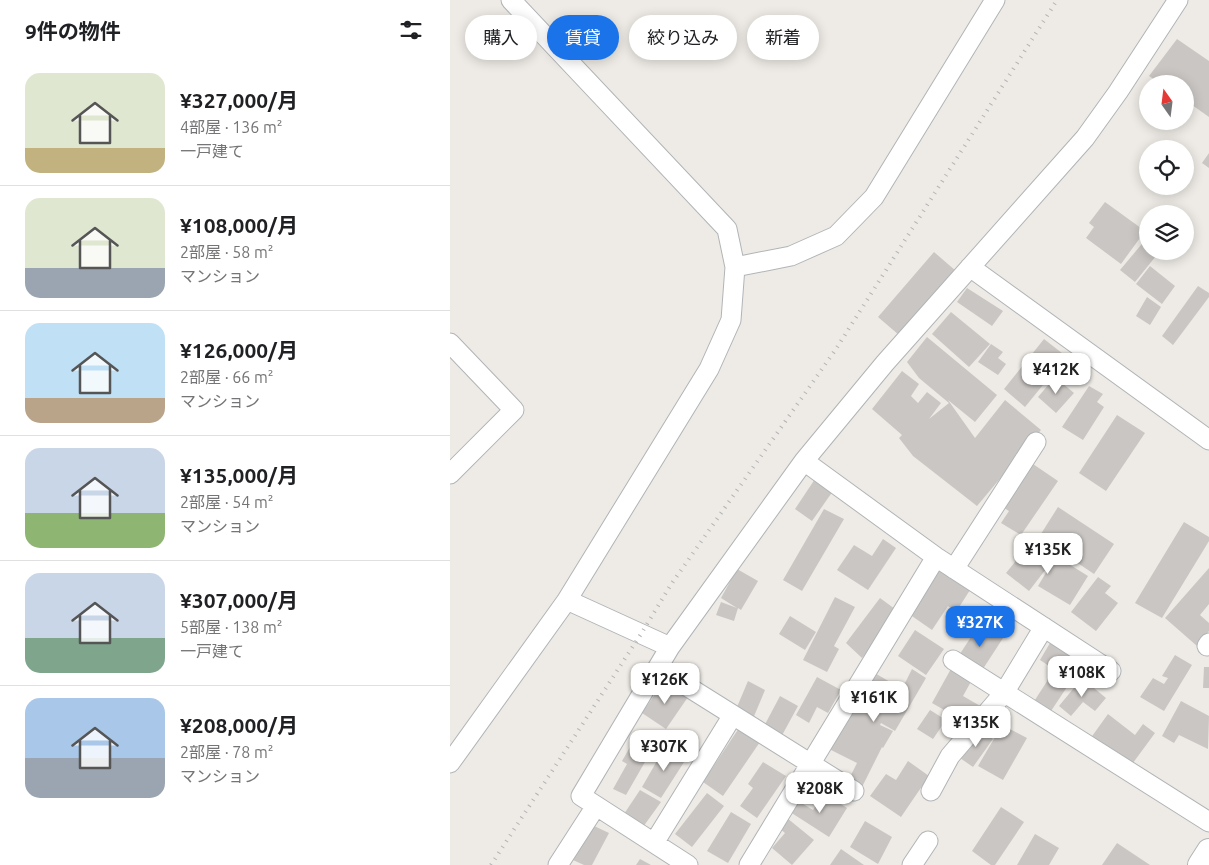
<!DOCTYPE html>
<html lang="ja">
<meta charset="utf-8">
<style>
:root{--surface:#fff;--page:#f2f2f2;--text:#202124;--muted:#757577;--line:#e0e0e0;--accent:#1a73e8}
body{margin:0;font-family:Ubuntu,"Noto Sans JP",sans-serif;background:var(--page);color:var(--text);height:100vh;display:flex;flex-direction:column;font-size:19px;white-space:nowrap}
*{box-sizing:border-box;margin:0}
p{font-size:16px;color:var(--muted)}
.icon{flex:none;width:28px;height:28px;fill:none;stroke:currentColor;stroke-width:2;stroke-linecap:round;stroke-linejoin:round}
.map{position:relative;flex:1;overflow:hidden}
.panel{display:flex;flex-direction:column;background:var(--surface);width:450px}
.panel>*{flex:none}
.banner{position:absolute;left:15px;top:15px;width:475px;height:45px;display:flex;gap:10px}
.needle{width:32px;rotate:346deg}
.fabs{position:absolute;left:689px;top:75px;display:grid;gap:10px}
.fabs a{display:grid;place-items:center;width:55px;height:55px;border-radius:50%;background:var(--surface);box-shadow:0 2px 12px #0003;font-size:25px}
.price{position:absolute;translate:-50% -42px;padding:0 11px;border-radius:10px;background:#fff;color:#222;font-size:16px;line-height:32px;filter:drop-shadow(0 1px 2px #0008)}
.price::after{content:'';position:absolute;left:50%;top:30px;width:15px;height:11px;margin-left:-8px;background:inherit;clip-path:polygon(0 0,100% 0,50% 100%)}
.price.on{background:var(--accent);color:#fff}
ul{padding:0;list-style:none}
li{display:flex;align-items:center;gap:15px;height:125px;padding:0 25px}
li+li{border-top:1px solid var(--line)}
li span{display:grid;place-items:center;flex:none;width:140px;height:100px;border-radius:15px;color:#555}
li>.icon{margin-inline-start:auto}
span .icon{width:60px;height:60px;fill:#fffc;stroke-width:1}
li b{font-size:21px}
h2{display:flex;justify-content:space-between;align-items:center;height:60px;padding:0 25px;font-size:21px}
.chip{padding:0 18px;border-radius:22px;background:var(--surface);box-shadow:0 2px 12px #0003;font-size:18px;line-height:45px}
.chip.on{background:var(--accent);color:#fff}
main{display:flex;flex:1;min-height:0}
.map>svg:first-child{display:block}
</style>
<main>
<section class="panel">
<h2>9件の物件<svg class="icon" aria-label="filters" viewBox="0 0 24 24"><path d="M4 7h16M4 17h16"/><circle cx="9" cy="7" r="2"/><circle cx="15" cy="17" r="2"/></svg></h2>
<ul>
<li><span style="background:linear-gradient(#dfe7d0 75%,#c2b280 0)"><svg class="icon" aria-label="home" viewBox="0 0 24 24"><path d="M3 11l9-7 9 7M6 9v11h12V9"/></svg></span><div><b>¥327,000/月</b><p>4部屋 · 136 m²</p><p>一戸建て</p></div></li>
<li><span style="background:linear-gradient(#dfe7d0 70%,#9aa5b1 0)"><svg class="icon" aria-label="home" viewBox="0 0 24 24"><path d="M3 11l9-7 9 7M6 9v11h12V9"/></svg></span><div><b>¥108,000/月</b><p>2部屋 · 58 m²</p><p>マンション</p></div></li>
<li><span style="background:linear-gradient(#bfe0f5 75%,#b9a48a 0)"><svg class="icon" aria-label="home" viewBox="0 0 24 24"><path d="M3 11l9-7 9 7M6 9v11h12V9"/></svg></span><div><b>¥126,000/月</b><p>2部屋 · 66 m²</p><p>マンション</p></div></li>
<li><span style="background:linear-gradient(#c9d6e8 65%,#8fb573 0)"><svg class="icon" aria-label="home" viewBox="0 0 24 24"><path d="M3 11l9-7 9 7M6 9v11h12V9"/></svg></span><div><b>¥135,000/月</b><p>2部屋 · 54 m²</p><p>マンション</p></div></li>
<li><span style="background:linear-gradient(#c9d6e8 65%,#7fa58c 0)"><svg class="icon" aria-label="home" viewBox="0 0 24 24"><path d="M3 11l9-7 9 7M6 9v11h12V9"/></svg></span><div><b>¥307,000/月</b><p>5部屋 · 138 m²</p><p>一戸建て</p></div></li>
<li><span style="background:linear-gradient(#a9c7e8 60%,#9aa5b1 0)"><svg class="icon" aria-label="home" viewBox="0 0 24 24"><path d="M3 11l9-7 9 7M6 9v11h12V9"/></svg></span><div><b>¥208,000/月</b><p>2部屋 · 78 m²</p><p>マンション</p></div></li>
</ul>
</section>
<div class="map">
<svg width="759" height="865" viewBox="0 0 759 865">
<rect width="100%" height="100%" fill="#eeebe6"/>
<path fill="#cac6c3" d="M727 39 759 61V117L735 100V84H711L699 76Z
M759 153V168L752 163Z
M655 202 695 231 671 264 636 238 644 227 639 223Z
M696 239 698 241V251H710L685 282 670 270Z
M484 252 506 271 449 335 428 317Z
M700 266 725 286 712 304 686 284Z
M748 286 759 293V297L723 345 712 336Z
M517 288 553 311 542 326 507 302Z
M697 297 711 307 700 325 686 316Z
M501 312 540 344 519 367 482 334Z
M477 337 547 395 525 422 498 400 525 438 555 400 591 430 527 506 463 456 449 438 452 435 422 409 452 371 469 384 461 396 468 403 477 392 491 403 479 419 499 403 469 378 457 362Z
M594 339 631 368 620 380 606 369 575 407 554 389Z
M541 344 553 352 548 358 556 364 548 375 528 362Z
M605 377 624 393 606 413 588 397Z
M639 386 653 394 647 402 654 407 633 440 612 427Z
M667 415 695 433 656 491 629 473Z
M580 462 608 481 571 535 551 523 559 511 551 506Z
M365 479 383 491 362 521 345 509Z
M608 507 664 544 644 574 589 537Z
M374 509 394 519 352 591 333 580Z
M734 522 759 537V541L712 618 685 603Z
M433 539 446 548 418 590 387 570 404 545 422 556Z
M591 545 606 556 638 576 620 605 588 586 606 556 579 591 556 573 573 552 580 558Z
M759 568V604L750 615 759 623V631L747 646 715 618Z
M287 569 308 581 291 610 288 608 284 621 266 615 271 602 287 608 271 598Z
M489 570 520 590 506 612 498 606 482 630 459 614Z
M648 577 661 586 655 593 668 603 646 631 621 612Z
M385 597 405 607 384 646 389 649 377 672 353 660Z
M430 598 449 612 412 658 396 643Z
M340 616 366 632 355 650 329 634Z
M532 620 555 635 529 675 506 660Z
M465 630 494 649 476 675 448 656Z
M600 643 635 665 623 682 590 660Z
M725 655 742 665 714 711 690 697 703 678 714 684 718 678 712 676Z
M502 667 523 678 513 696 532 707 522 726 482 703Z
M754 667H759V688H753Z
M462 669 476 678 445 731 431 723 430 725 443 731 433 748 432 747 411 789 397 783 407 763 379 749 409 693 430 704 433 699 415 689 423 672 452 689Z
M603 672 619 684 599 714 583 703Z
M367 677 391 690 378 713 367 707 359 723 346 715Z
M632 678 656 698 645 711 633 702 621 716 609 706Z
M214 681 238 697 216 729 192 713Z
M298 681 315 690 302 721 284 714Z
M330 696 348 706 330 739 312 730Z
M731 701 759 716 758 749 729 735 724 743 712 736Z
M480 710 496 720 483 739 467 729Z
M658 714 685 735 693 724 705 733 680 767 640 739Z
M291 725 312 739 273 796 253 782Z
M552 725 577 738 553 780 528 766Z
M190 730 207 741 176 795 163 789 177 764 172 761Z
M530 730 543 739 523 767 510 758Z
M215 747 236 759 211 798 192 787Z
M458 761 479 776 451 817 420 796 436 774 446 780Z
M313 762 336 776 307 818 290 806 303 788 298 784Z
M190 790 211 802 193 827 174 814Z
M257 793 274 806 242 847 225 834Z
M374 793 397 808 379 837 337 810 345 799 363 810Z
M551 807 574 822 545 865H541L522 851Z
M281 812 301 824 278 863 257 851Z
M337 818 364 840 342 865 322 848 335 833 329 828Z
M415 821 442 837 428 864 400 847Z
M142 825 159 833 142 865H134L123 860Z
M585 834 609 848 599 865H567Z
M667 843 700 865H652Z
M391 849 414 865H380Z
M190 859 201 865H186Z"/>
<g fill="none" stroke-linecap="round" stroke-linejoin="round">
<defs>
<path id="minor" d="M285 267 341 256 386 236 424 197 545 0
M520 267 759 440
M0 343 64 410 0 474
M354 461 486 557 661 671
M504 569 586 442
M117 600 220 647
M757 646 759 643
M503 660 759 822
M208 668 404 791
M0 763 117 600 259 369 281 320 285 267 277 229 61 0
M481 791 500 756 554 693 594 627
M204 843 283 715
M108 865 146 806
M238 865 131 796 220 647 354 461 435 363 635 138 668 92 728 0
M299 865 486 557
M462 865 478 841"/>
<path id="tertiary" d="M750 865 759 851"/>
</defs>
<use href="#minor" stroke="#b1b4b7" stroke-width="21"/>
<use href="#tertiary" stroke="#b1b4b7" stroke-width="26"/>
<use href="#minor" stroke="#fff" stroke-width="19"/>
<use href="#tertiary" stroke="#fff" stroke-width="24"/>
<path stroke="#b2b3b3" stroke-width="4" stroke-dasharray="1 6" stroke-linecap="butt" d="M41 865 191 634 220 586 386 349 607 0"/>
</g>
</svg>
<div class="fabs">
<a><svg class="needle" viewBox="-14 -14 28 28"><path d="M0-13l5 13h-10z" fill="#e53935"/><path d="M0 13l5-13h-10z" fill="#757577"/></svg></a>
<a><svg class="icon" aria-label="locate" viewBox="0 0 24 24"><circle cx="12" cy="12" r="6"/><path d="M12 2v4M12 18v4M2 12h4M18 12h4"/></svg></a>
<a><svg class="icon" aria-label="layers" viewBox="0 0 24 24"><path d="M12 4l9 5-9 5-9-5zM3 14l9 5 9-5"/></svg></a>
</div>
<b class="price" style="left:606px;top:395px">¥412K</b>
<b class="price" style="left:598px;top:575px">¥135K</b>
<b class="price on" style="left:530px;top:648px">¥327K</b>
<b class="price" style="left:632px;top:698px">¥108K</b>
<b class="price" style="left:215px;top:705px">¥126K</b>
<b class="price" style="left:424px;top:723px">¥161K</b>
<b class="price" style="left:526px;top:748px">¥135K</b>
<b class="price" style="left:214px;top:772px">¥307K</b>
<b class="price" style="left:370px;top:814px">¥208K</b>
<div class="banner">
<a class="chip">購入</a>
<a class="chip on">賃貸</a>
<a class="chip">絞り込み</a>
<a class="chip">新着</a>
</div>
</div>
</main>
